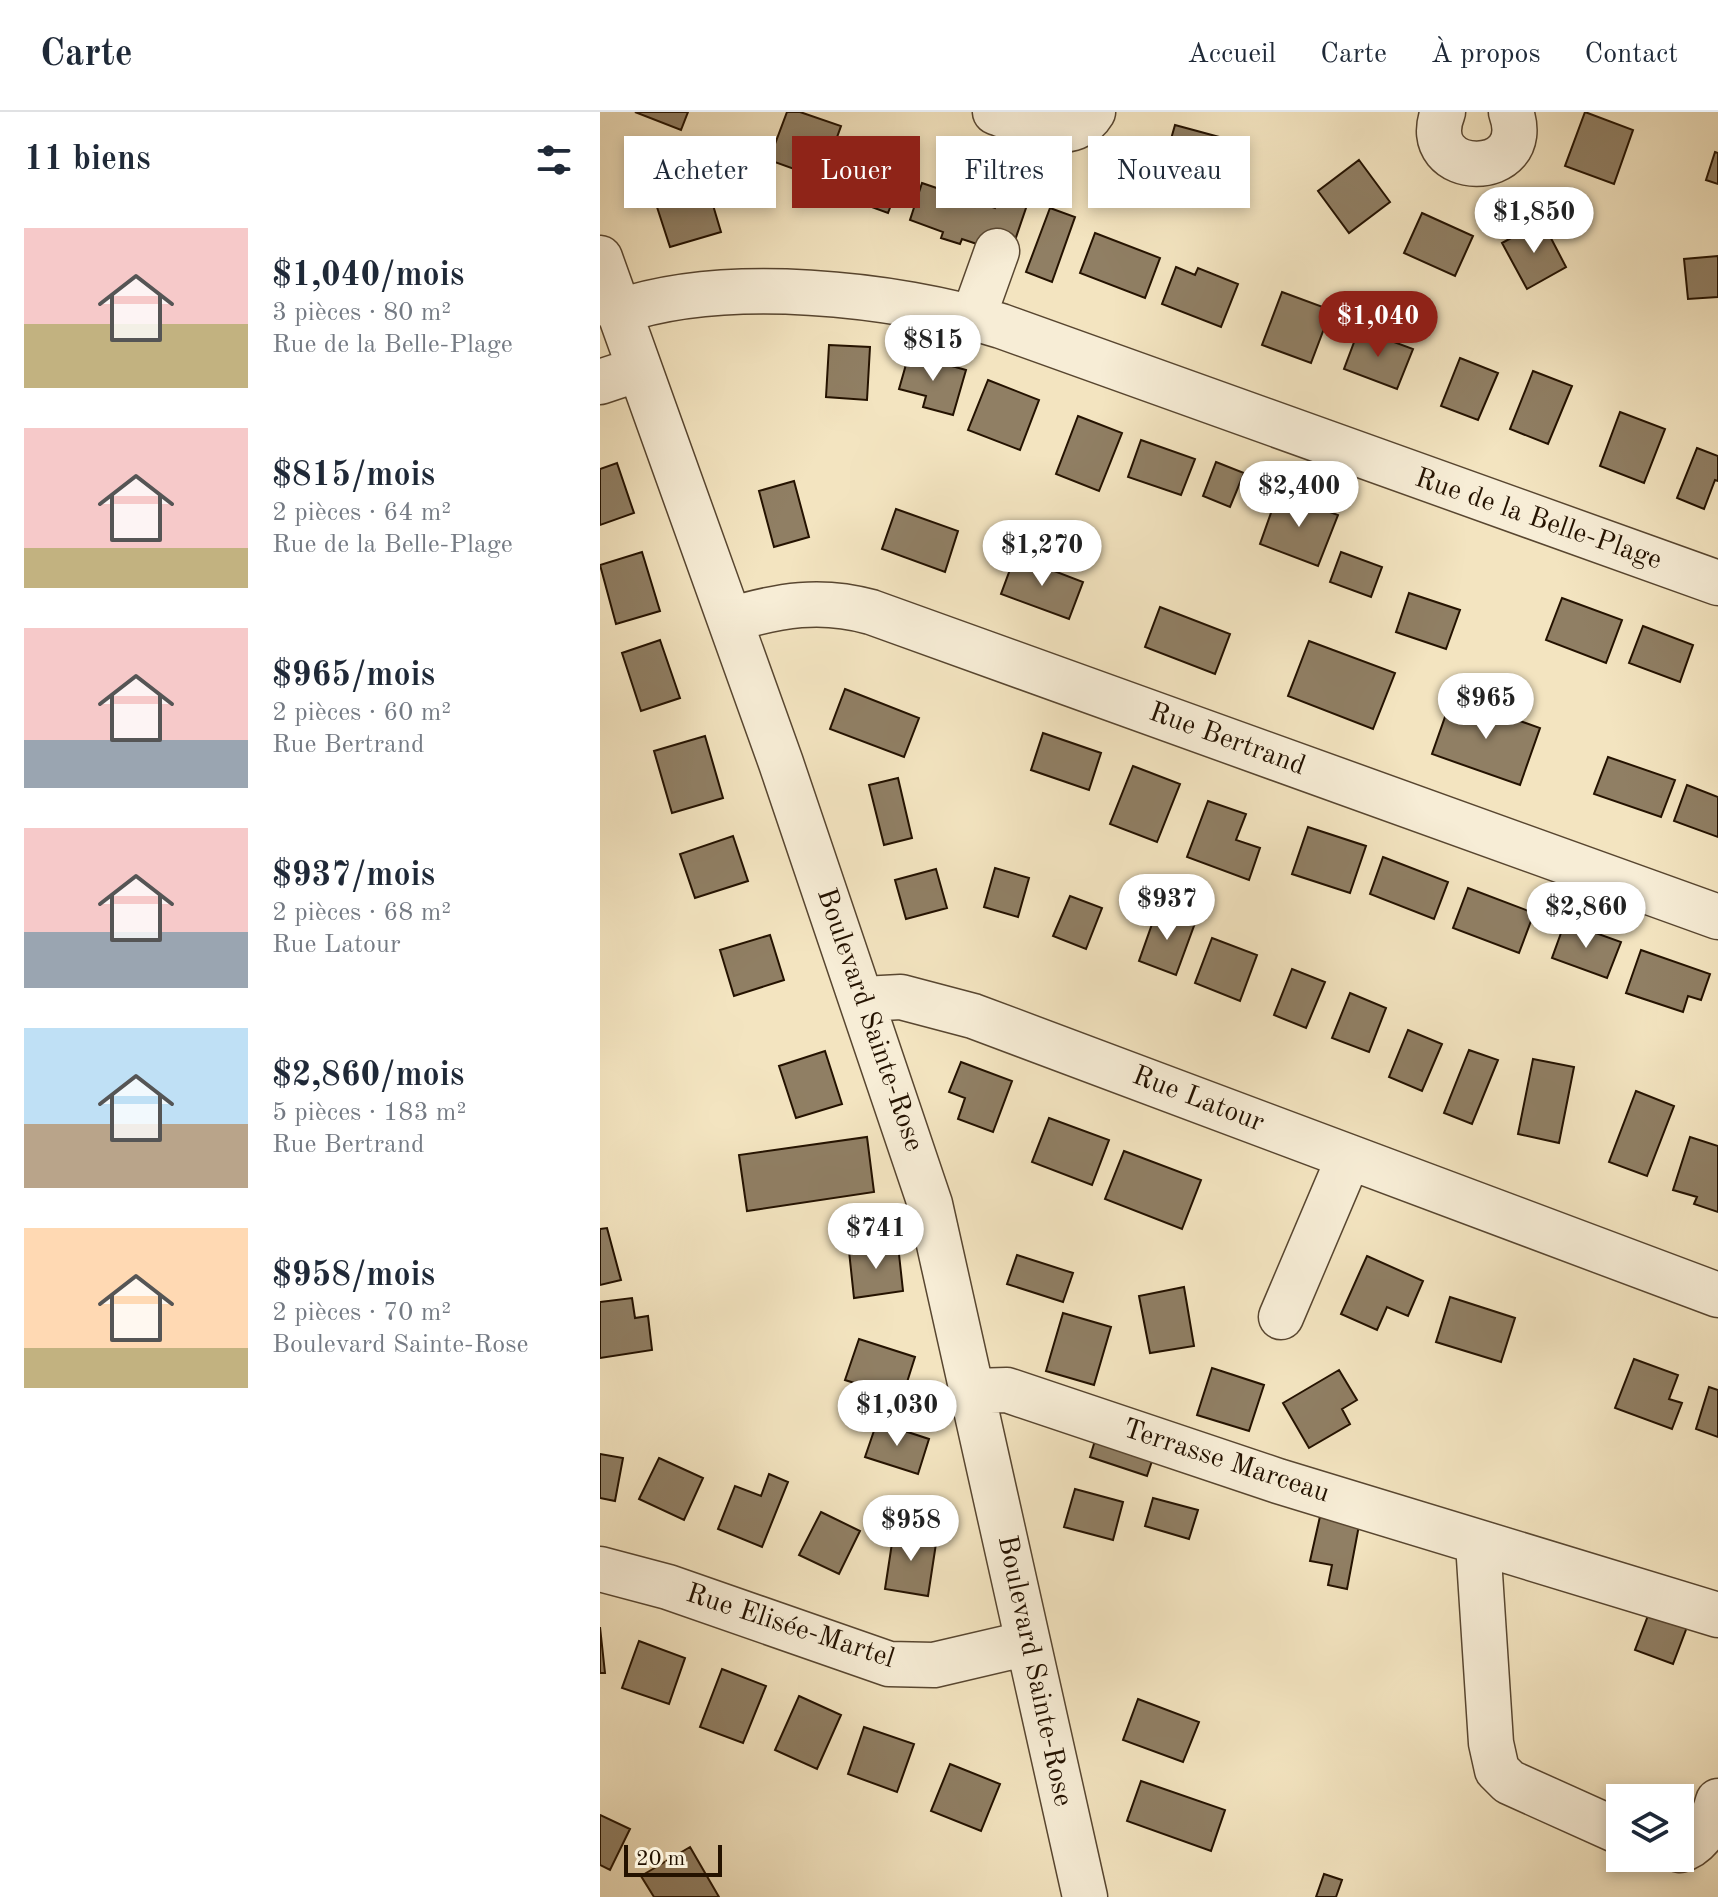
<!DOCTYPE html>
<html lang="fr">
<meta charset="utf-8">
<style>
:root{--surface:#fff;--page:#f6f6f7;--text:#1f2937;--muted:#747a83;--line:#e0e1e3;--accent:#8f2418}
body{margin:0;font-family:"Old Standard TT",serif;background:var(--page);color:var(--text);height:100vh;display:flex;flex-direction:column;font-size:30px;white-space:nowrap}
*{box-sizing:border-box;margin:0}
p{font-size:26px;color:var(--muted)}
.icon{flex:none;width:44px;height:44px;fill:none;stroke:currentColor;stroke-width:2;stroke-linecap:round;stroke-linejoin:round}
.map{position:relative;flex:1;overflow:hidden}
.side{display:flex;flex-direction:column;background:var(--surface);width:600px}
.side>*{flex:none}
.guide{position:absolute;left:24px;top:24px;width:760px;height:72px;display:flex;gap:16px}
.controls{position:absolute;left:1006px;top:1672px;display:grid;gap:16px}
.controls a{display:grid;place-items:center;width:88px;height:88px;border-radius:0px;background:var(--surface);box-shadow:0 4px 12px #0003;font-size:40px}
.scale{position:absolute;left:24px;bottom:20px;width:98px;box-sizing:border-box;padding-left:8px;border:4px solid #241200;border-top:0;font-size:22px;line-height:28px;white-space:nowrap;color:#241200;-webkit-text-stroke:6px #f7edd6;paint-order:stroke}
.price{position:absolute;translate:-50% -68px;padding:0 18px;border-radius:28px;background:#fff;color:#222;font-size:26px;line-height:52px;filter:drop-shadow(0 2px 4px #0008)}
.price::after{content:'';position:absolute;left:50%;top:48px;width:24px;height:18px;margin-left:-12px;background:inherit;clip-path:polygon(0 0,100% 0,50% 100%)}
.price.active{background:var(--accent);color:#fff}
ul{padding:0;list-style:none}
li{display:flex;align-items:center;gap:24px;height:200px;padding:0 24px}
li span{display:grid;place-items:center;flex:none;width:224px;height:160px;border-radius:0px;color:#555}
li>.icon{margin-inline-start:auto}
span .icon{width:96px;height:96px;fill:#fffc;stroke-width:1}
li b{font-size:34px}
h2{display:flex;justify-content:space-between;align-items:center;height:96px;padding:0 24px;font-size:34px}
.tag{padding:0 28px;border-radius:0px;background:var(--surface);box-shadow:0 4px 12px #0003;font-size:28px;line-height:72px}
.tag.active{background:var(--accent);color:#fff}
header{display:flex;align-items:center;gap:48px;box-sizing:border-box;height:112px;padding:0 40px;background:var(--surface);border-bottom:2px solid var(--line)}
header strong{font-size:38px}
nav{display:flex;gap:44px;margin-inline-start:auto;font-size:28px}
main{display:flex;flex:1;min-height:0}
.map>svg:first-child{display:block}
</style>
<header>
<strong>Carte</strong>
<nav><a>Accueil</a><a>Carte</a><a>À propos</a><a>Contact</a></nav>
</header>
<main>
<section class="side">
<h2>11 biens<svg class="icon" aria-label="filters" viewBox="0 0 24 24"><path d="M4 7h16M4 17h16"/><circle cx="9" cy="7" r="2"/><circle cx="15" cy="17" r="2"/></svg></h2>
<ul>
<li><span style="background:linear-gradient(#f6c9c9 60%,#c2b280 0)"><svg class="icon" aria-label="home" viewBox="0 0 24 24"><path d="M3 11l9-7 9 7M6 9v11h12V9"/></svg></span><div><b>$1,040/mois</b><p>3 pièces · 80 m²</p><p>Rue de la Belle-Plage</p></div></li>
<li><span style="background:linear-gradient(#f6c9c9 75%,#c2b280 0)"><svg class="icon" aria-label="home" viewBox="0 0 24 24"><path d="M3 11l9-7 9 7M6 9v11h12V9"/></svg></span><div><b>$815/mois</b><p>2 pièces · 64 m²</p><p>Rue de la Belle-Plage</p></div></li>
<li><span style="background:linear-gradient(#f6c9c9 70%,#9aa5b1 0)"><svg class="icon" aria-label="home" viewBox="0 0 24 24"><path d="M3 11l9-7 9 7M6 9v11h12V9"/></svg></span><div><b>$965/mois</b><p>2 pièces · 60 m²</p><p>Rue Bertrand</p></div></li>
<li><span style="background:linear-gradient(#f6c9c9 65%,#9aa5b1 0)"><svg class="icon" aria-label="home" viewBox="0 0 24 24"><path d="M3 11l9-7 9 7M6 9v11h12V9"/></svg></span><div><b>$937/mois</b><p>2 pièces · 68 m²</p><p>Rue Latour</p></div></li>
<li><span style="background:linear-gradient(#bfe0f5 60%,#b9a48a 0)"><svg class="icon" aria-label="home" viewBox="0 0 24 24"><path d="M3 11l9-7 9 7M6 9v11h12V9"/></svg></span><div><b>$2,860/mois</b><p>5 pièces · 183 m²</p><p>Rue Bertrand</p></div></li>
<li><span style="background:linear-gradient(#ffd9b3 75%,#c2b280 0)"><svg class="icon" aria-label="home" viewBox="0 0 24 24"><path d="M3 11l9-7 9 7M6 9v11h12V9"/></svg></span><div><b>$958/mois</b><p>2 pièces · 70 m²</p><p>Boulevard Sainte-Rose</p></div></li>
</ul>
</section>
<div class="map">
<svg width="1118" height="1785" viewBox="0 0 1118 1785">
<rect width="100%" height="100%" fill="#f3e4c0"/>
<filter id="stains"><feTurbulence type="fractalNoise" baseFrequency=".0025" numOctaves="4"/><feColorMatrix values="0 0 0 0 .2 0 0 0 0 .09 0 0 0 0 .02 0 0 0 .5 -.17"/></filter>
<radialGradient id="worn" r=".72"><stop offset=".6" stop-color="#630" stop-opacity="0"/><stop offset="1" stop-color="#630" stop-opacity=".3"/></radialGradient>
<path fill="#907f64" stroke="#241200" stroke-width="2" d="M35 0H88L81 18Z
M187 0H200L241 14 222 67 169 48Z
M985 0 1033 18 1014 72 965 54Z
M575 13 623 26 604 90 557 76Z
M257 26 276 33 270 46 304 59 288 101 236 82Z
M1115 40 1118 41V72L1106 68Z
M759 48 790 90 749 121 718 79Z
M322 71 395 96 399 83 427 93 410 143 362 127 360 132 341 126 343 120 310 108Z
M107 73 121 120 70 135 55 89Z
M450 96 475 105 452 170 426 160Z
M822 101 873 124 855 164 804 141Z
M942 109 966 155 927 177 902 131Z
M495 121 560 146 545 186 480 161Z
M1118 144V185L1088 187 1084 147Z
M576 155 595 163 598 156 638 172 621 215 562 192Z
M682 180 731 198 711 251 662 233Z
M759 217 813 237 797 277 744 257Z
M229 233 270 235 267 288 226 285Z
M309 242 366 258 353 303 323 295 326 284 299 277Z
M860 246 898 261 878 308 841 294Z
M933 259 972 274 948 332 910 317Z
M388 268 439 288 420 338 368 318Z
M1020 300 1065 317 1044 371 1000 354Z
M478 304 522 321 499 379 456 362Z
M541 328 595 347 581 383 528 365Z
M1097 336 1118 344V369L1115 368 1104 397 1077 386Z
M616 350 644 361 630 395 603 384Z
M17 351 34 401 0 413V357Z
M194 369 209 425 174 435 159 379Z
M678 381 738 403 718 454 660 432Z
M296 397 358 419 345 460 282 437Z
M42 440 60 499 16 512 0 453Z
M741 440 782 455 771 485 730 470Z
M415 444 483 470 469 507 401 482Z
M809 481 860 498 846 537 796 520Z
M962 486 1022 508 1006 551 946 528Z
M560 495 630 522 615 562 545 535Z
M1043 514 1093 533 1080 570 1029 551Z
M60 528 80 586 41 599 22 541Z
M709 529 795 561 773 617 688 584Z
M245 577 319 606 304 645 230 617Z
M852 585 940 616 920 673 832 642Z
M443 621 501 641 489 678 431 658Z
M105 624 123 686 72 701 54 639Z
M1008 645 1075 668 1061 705 994 682Z
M533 654 580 672 557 730 510 712Z
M298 666 312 726 284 733 269 673Z
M1087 673 1118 685V725L1074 709Z
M608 689 646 702 636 728 660 736 649 768 587 745Z
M708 715 766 734 750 781 692 762Z
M133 724 148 769 95 786 80 742Z
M783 745 848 770 834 807 770 782Z
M395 756 429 766 418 805 384 795Z
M336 757 347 796 306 807 295 768Z
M868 776 934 801 919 841 853 816Z
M470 784 502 796 486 837 453 824Z
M557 798 595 811 576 863 539 849Z
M965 810 1021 830 1007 866 952 846Z
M170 823 184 868 134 884 120 838Z
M612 826 657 843 640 889 595 871Z
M1041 838 1110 862 1101 888 1088 884 1083 900 1026 881Z
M692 857 725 870 706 916 674 903Z
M750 881 786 896 769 940 732 926Z
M808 918 842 932 822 979 789 965Z
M869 938 898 948 872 1012 844 1001Z
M225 939 242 992 196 1006 179 954Z
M933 947 974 955 959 1031 918 1022Z
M361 950 412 969 393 1020 358 1007 365 986 349 980Z
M1036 979 1074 994 1047 1064 1009 1050Z
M449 1006 509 1028 492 1073 432 1050Z
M267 1025 274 1080 147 1099 139 1043Z
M1090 1025 1118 1034V1100L1094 1092 1097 1085 1073 1078Z
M524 1039 601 1068 582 1117 505 1087Z
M7 1116 21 1168 0 1173V1117Z
M298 1133 303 1179 254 1186 249 1139Z
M417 1143 473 1161 463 1190 407 1172Z
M767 1144 823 1169 808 1204 787 1195 777 1218 741 1202Z
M584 1175 594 1234 550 1241 539 1184Z
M850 1185 915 1206 901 1250 836 1230Z
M32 1186 35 1206 48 1204 52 1238 0 1246V1190Z
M463 1201 511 1215 494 1273 446 1259Z
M259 1227 315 1245 302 1286 245 1268Z
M1034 1247 1078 1263 1069 1287 1082 1291 1072 1317 1015 1296Z
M612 1256 664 1273 649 1319 597 1303Z
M739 1258 757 1288 742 1297 750 1312 709 1336 683 1291Z
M1109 1275 1118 1278V1325L1096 1317Z
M277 1310 329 1327 318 1362 265 1345Z
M500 1312 558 1331 547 1364 490 1345Z
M0 1342 23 1346 15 1389 0 1386Z
M59 1346 103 1366 84 1408 39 1387Z
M169 1362 188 1370 162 1435 118 1417 135 1374 161 1384Z
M475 1377 523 1390 513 1428 464 1415Z
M553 1386 598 1398 589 1427 545 1414Z
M221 1400 260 1419 239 1462 199 1443Z
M721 1400 760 1408 747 1477 728 1473 732 1453 710 1449Z
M294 1418 337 1425 328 1484 285 1477Z
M1052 1493 1090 1507 1073 1552 1035 1538Z
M0 1515 5 1561H0Z
M39 1529 85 1546 69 1592 22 1576Z
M122 1557 166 1574 143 1631 100 1615Z
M199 1584 241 1603 217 1657 175 1638Z
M538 1587 599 1610 583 1650 523 1628Z
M264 1615 314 1632 297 1680 248 1662Z
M350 1652 400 1672 381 1719 331 1699Z
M541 1669 625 1698 611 1739 527 1709Z
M0 1703 30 1717 10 1758 0 1753Z
M90 1735 119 1785H54L41 1764Z
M724 1762 742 1768 736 1785H716Z"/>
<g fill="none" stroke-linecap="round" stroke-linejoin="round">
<defs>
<path id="minor" d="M395 0C423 10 472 35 493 0
M843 0C816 68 936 70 911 0
M0 146 181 651 330 1092 485 1785
M18 200C125 163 295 181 401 214L1118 471
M373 206 397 139
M0 270 39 257
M130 508C179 493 221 486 271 500L1118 805
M263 887 301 885 373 904 1118 1183
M681 1205 749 1045
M373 1279 407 1278 678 1369 1118 1503
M878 1431 891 1631 897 1658 909 1670 1020 1720
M0 1457 68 1475 289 1552 334 1553 428 1531
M1080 1738C1100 1733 1113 1708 1118 1689"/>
</defs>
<use href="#minor" stroke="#584630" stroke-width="47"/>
<use href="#minor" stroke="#f7edd6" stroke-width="44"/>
</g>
<g text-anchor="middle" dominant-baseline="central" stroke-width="7" stroke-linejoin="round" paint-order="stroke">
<g font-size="28" fill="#241200" stroke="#f7edd6">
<text transform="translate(938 408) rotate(19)">Rue de la Belle-Plage</text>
<text transform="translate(627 628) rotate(20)">Rue Bertrand</text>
<text transform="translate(269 908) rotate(71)">Boulevard Sainte-Rose</text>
<text transform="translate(598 988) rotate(21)">Rue Latour</text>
<text transform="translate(626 1350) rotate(18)">Terrasse Marceau</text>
<text transform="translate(190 1515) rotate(18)">Rue Elisée-Martel</text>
<text transform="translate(434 1559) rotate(78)">Boulevard Sainte-Rose</text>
</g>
</g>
<rect width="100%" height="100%" filter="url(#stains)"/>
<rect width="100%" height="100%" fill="url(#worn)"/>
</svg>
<div class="controls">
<a><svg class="icon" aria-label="layers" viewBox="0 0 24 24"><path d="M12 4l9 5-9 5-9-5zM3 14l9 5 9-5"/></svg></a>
</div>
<div class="scale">20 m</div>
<b class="price" style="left:934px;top:143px">$1,850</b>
<b class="price active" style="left:778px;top:247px">$1,040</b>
<b class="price" style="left:333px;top:271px">$815</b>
<b class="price" style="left:699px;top:417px">$2,400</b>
<b class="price" style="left:442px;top:476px">$1,270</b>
<b class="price" style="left:886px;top:629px">$965</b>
<b class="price" style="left:567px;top:830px">$937</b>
<b class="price" style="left:986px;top:838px">$2,860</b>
<b class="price" style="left:276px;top:1159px">$741</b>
<b class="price" style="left:297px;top:1336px">$1,030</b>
<b class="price" style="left:311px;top:1451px">$958</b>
<div class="guide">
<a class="tag">Acheter</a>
<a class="tag active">Louer</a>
<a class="tag">Filtres</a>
<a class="tag">Nouveau</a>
</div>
</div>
</main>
